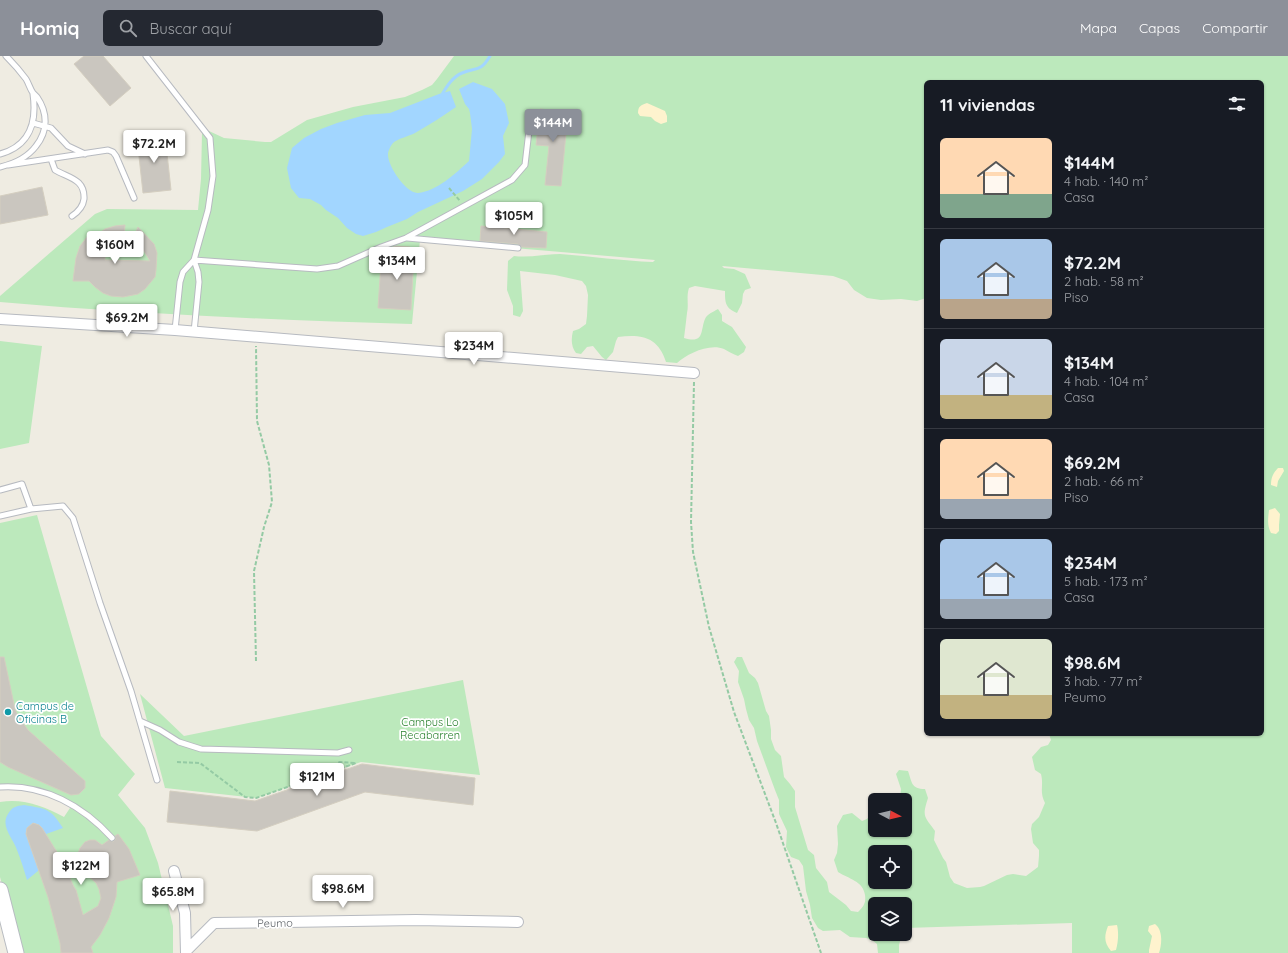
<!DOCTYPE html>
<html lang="es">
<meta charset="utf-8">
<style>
:root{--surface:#171b24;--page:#242831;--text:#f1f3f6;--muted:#9ea1a6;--line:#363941;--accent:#8c9099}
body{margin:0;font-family:Quicksand,sans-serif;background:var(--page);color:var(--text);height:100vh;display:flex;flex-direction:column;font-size:15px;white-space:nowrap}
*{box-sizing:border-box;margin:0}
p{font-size:13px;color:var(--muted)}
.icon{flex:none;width:22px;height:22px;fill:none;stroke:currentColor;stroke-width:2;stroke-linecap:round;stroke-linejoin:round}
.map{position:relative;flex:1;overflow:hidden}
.panel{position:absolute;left:924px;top:24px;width:340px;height:656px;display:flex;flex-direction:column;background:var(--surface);border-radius:6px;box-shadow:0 1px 3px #0004}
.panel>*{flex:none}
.needle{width:26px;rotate:97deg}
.controls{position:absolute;left:868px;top:737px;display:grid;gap:8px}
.controls a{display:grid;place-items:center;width:44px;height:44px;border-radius:6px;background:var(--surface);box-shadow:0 1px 3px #0004;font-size:20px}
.price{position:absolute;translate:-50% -34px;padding:0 9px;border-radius:4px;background:#fff;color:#222;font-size:13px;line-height:26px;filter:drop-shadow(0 1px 2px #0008)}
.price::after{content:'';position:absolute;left:50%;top:24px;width:12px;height:9px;margin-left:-6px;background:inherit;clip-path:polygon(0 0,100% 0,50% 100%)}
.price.selected{background:var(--accent);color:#fff}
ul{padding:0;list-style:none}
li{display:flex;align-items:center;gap:12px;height:100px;padding:0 16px}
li+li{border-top:1px solid var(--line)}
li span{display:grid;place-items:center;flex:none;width:112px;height:80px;border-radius:6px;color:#555}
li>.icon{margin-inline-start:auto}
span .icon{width:48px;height:48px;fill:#fffc;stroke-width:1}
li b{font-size:17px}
h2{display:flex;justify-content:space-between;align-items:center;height:48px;padding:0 16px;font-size:17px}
header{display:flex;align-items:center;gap:24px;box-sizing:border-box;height:56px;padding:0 20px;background:var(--accent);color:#fff}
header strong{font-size:19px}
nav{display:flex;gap:22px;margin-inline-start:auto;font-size:14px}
.search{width:280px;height:36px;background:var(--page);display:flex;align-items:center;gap:10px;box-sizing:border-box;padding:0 14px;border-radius:6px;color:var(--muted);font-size:15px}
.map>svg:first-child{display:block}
</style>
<header>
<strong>Homiq</strong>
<div class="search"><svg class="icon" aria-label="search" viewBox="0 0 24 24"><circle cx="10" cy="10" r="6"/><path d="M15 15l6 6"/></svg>Buscar aquí</div>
<nav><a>Mapa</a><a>Capas</a><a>Compartir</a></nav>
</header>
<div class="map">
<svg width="1288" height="897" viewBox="0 0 1288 897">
<rect width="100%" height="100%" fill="#efece2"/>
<path fill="#bce9bc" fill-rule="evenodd" d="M454 0H1288V897H1072V867L905 872V848H875V878H902L899 889V897H878L877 888 872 884 866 882 850 881 840 874 823 875 818 872 812 862 810 849 806 835 803 810 799 804 791 801 786 791 787 775 779 758V744L775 734 757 685 754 672 749 664 746 653 744 643 738 626 739 615 734 606 737 601H742L749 617 755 622 758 627 766 655 769 660 771 674V683L775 694 781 700 784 721 790 728 795 735V751L808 794 814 799 816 812 827 826 829 836 846 849 851 855 858 856C864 850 866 847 865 839 863 825 849 823 838 816L834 804 837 797 838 788 837 770 843 759 852 757 862 765 867 763 875 754V774H905L906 768 905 744H900L901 733 896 718 899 714 908 715C912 726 911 733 925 733L928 742C922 761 924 760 935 775L934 784 943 802 946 806 950 821 954 827 967 832 980 831 984 830 1007 819 1013 818 1026 820 1038 811 1039 800V794L1033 787 1031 773 1032 768 1039 761 1045 747C1039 735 1044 730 1041 718L1035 714 1032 701 1041 691 1048 689 1051 684 1049 678H1262V26H926V242L917 245 901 243 881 244 867 242 854 234 847 225 833 220 722 210 724 212 734 213 745 218 751 232 745 234 743 238 742 247 737 257C725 252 725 246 725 235L695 230 689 232C686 241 689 248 687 257 686 266 685 274 684 282 705 288 700 275 705 263 707 258 713 256 718 253L722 259V265L732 271 746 291 744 296 738 300C732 298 728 295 724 293 709 287 687 298 677 307L666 306C658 281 642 278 618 281L616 285 613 296 606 304 602 301 593 290 587 291 581 298 576 297C571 290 571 283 573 275L579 273 586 268 587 260 588 239 586 230 582 225 555 219 520 215 523 255 520 261 513 259V250L507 234 508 205 514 200C529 202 545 198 560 198 591 200 622 205 653 206L655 204 420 184 412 268C274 264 137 258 0 246V240L95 158 107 153 198 154 201 123 202 77 209 75 224 82 265 86H271L307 64 353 51 405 41 422 34 432 29 437 23ZM875 796H905V826H875Z
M0 285 42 290 29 387 0 393Z
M37 459 101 680 135 718 118 739 145 772 158 807 173 870V897H20L0 821V746C23 742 44 750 64 761L72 749 50 738 0 731V467Z
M463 624 480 719 361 706 256 742 165 732 140 638 184 680Z"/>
<path fill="#fef3ce" d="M647 47 665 55 667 60V66L661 68 655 65 651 61 640 60 638 57C638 50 641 49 647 47Z
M1278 412H1283L1284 415 1278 425 1277 431 1271 429C1271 422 1273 417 1278 412Z
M1275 452 1280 458 1279 469V475L1276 478 1271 477C1267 470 1268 463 1269 454Z
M1155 868C1163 874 1162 888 1159 897H1149V894L1152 880 1148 875 1149 870Z
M1117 869C1119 877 1118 887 1116 894L1111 895C1104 886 1104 881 1108 870Z"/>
<path fill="#a2d6ff" d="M473 26 492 33 505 48 509 67 503 80 505 98 499 106 482 123 463 135 418 156 407 163 387 171 376 176 363 180 356 178 347 172 338 162 326 154 321 149 310 143 299 142 291 132 287 112 292 92 304 82 321 73 337 67 365 59 390 57 439 38 450 35 456 51C443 60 429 69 415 77 409 80 397 83 393 87 391 89 388 95 388 98 387 109 406 138 418 137 437 135 455 118 469 105L472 73 470 57 469 53 465 48 459 33Z
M24 749C47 753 50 752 63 772L32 783 44 810 27 824C24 814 21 804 17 794 13 782 0 770 8 758 12 751 16 750 24 749Z"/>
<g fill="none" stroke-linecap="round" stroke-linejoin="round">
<path stroke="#a2d6ff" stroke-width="3" d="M441 40C446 32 452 21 462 17 476 11 480 17 490 0"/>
</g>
<path fill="#cac6bf" stroke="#d4cec0" d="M84 0H103L131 32 110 50 74 8Z
M540 53 568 56 561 130 545 129 549 90 536 89Z
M165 79 171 134 143 137 137 82Z
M42 131 48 159 0 168V140Z
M493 168 504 169V172L547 176 546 192 522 191 518 188 480 185 481 170 492 171Z
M125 169 124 179 105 185V204L150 205 138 185 133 182 138 171 154 188 157 197 156 214 155 221 145 233 138 238 123 241 111 240 103 237 95 231 89 225H73L76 202 80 190 87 181 93 182 105 173 115 170Z
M396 190 410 191V197H414L411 254 378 252 381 207H392L393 191Z
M0 601H4L15 653 18 660 28 674 85 725V732L79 738 71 739 8 711 0 706Z
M362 708 475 722 473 749 365 736 257 775 167 766 170 735 255 745Z
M33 767 39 769 42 772 60 801 74 831 76 834 83 859 98 850 101 842 99 833 96 827 86 818 65 808 74 804 77 801 80 792 85 786 90 784H95L102 789 109 784 113 786 116 783 115 780 118 778 129 793 140 819 117 826 116 841 109 862 100 879 91 891 93 897H61L60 887 48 841 26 778 27 772Z"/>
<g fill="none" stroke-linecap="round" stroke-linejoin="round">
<defs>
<path id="lane" d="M146 0 210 82 213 120 208 154 194 204 183 216 180 226 175 274
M33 67 51 72 68 90 85 98
M0 98C30 90 37 66 33 38
M51 103 55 114C69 122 85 123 84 143 83 151 78 156 72 160
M8 109 108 94 113 96 116 100 134 142
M0 111C13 108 28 101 36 90 48 75 48 57 37 41 37 41 33 37 33 37 30 33 29 28 26 23 20 15 13 7 6 0
M407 182 518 192
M194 204 317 213 338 210 381 191 406 182 512 124 525 109 530 66
M194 276 199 226 198 216 194 204
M0 434 22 428 31 453
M0 460 31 453 63 450 73 462 100 547 131 635 157 724
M140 665 160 674 179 686 201 693 338 697 349 694
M0 731C44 728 83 750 112 782"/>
<path id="street" d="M0 263 175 274 694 317
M174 815 185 857 186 897
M186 895 214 867 416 864 518 866"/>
<path id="secondary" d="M0 834 16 897"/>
</defs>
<use href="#lane" stroke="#b7bac0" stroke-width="7"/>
<use href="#street" stroke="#b7bac0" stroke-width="12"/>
<use href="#secondary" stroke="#b8bcc2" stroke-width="17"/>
<path stroke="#94caa4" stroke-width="2" stroke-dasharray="4 2" stroke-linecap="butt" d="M449 132 460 145
M694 326 691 466 693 496 709 571 734 656 776 767 821 897
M256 605 254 515 264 471 272 446 269 409 257 365 256 290
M177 706 200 707 245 741 256 742 356 707 339 706V704"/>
<use href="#lane" stroke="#fff" stroke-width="5"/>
<use href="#street" stroke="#fff" stroke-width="10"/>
<use href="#secondary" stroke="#fff" stroke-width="15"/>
</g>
<circle fill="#0f9aa8" stroke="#fff" stroke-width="1.5" cx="8" cy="656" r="4"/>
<g text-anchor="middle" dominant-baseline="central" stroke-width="3.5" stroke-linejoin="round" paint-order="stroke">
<g font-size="11" fill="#0d838f" stroke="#fff" text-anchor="start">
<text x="16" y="650">Campus de<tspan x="16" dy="13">Oficinas B</tspan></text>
</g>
<g font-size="11" fill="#2b8230" stroke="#fff">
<text x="430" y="666">Campus Lo<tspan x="430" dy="13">Recabarren</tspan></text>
</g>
<g font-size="11" fill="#5a5f64" stroke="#fff">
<text transform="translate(275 867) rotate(-1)">Peumo</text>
</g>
</g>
</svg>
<div class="controls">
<a><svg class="needle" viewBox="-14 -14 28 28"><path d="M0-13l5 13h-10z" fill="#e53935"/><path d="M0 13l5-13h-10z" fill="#9ea1a6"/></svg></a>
<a><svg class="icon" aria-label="locate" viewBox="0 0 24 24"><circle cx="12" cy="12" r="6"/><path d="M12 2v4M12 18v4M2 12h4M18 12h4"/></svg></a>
<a><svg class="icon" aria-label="layers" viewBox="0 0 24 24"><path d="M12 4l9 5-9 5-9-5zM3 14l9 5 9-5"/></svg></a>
</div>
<b class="price selected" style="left:553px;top:87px">$144M</b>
<b class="price" style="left:154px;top:108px">$72.2M</b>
<b class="price" style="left:514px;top:180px">$105M</b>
<b class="price" style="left:115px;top:209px">$160M</b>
<b class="price" style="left:397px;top:225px">$134M</b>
<b class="price" style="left:127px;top:282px">$69.2M</b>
<b class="price" style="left:474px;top:310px">$234M</b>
<b class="price" style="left:317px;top:741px">$121M</b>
<b class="price" style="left:81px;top:830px">$122M</b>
<b class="price" style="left:343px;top:853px">$98.6M</b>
<b class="price" style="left:173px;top:856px">$65.8M</b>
<section class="panel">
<h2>11 viviendas<svg class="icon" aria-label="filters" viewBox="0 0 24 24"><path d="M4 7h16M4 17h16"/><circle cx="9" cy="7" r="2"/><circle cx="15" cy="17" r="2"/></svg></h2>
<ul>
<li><span style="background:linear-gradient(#ffd9b3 70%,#7fa58c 0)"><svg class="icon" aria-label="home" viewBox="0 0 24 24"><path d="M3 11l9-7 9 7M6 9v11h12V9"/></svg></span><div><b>$144M</b><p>4 hab. · 140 m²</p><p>Casa</p></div></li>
<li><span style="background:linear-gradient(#a9c7e8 75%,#b9a48a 0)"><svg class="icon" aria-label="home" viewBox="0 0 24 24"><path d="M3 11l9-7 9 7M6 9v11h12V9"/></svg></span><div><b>$72.2M</b><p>2 hab. · 58 m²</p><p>Piso</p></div></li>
<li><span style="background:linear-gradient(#c9d6e8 70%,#c2b280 0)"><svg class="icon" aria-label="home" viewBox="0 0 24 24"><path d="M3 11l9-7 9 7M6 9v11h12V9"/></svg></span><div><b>$134M</b><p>4 hab. · 104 m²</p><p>Casa</p></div></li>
<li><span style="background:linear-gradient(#ffd9b3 75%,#9aa5b1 0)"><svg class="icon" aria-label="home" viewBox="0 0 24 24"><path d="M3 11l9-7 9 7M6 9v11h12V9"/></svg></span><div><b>$69.2M</b><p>2 hab. · 66 m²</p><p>Piso</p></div></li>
<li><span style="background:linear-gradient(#a9c7e8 75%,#9aa5b1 0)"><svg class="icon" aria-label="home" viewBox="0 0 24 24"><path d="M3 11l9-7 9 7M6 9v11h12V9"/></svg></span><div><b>$234M</b><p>5 hab. · 173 m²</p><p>Casa</p></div></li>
<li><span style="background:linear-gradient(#dfe7d0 70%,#c2b280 0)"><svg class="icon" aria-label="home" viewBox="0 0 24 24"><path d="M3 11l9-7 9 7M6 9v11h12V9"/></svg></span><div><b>$98.6M</b><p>3 hab. · 77 m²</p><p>Peumo</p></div></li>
</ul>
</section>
</div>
